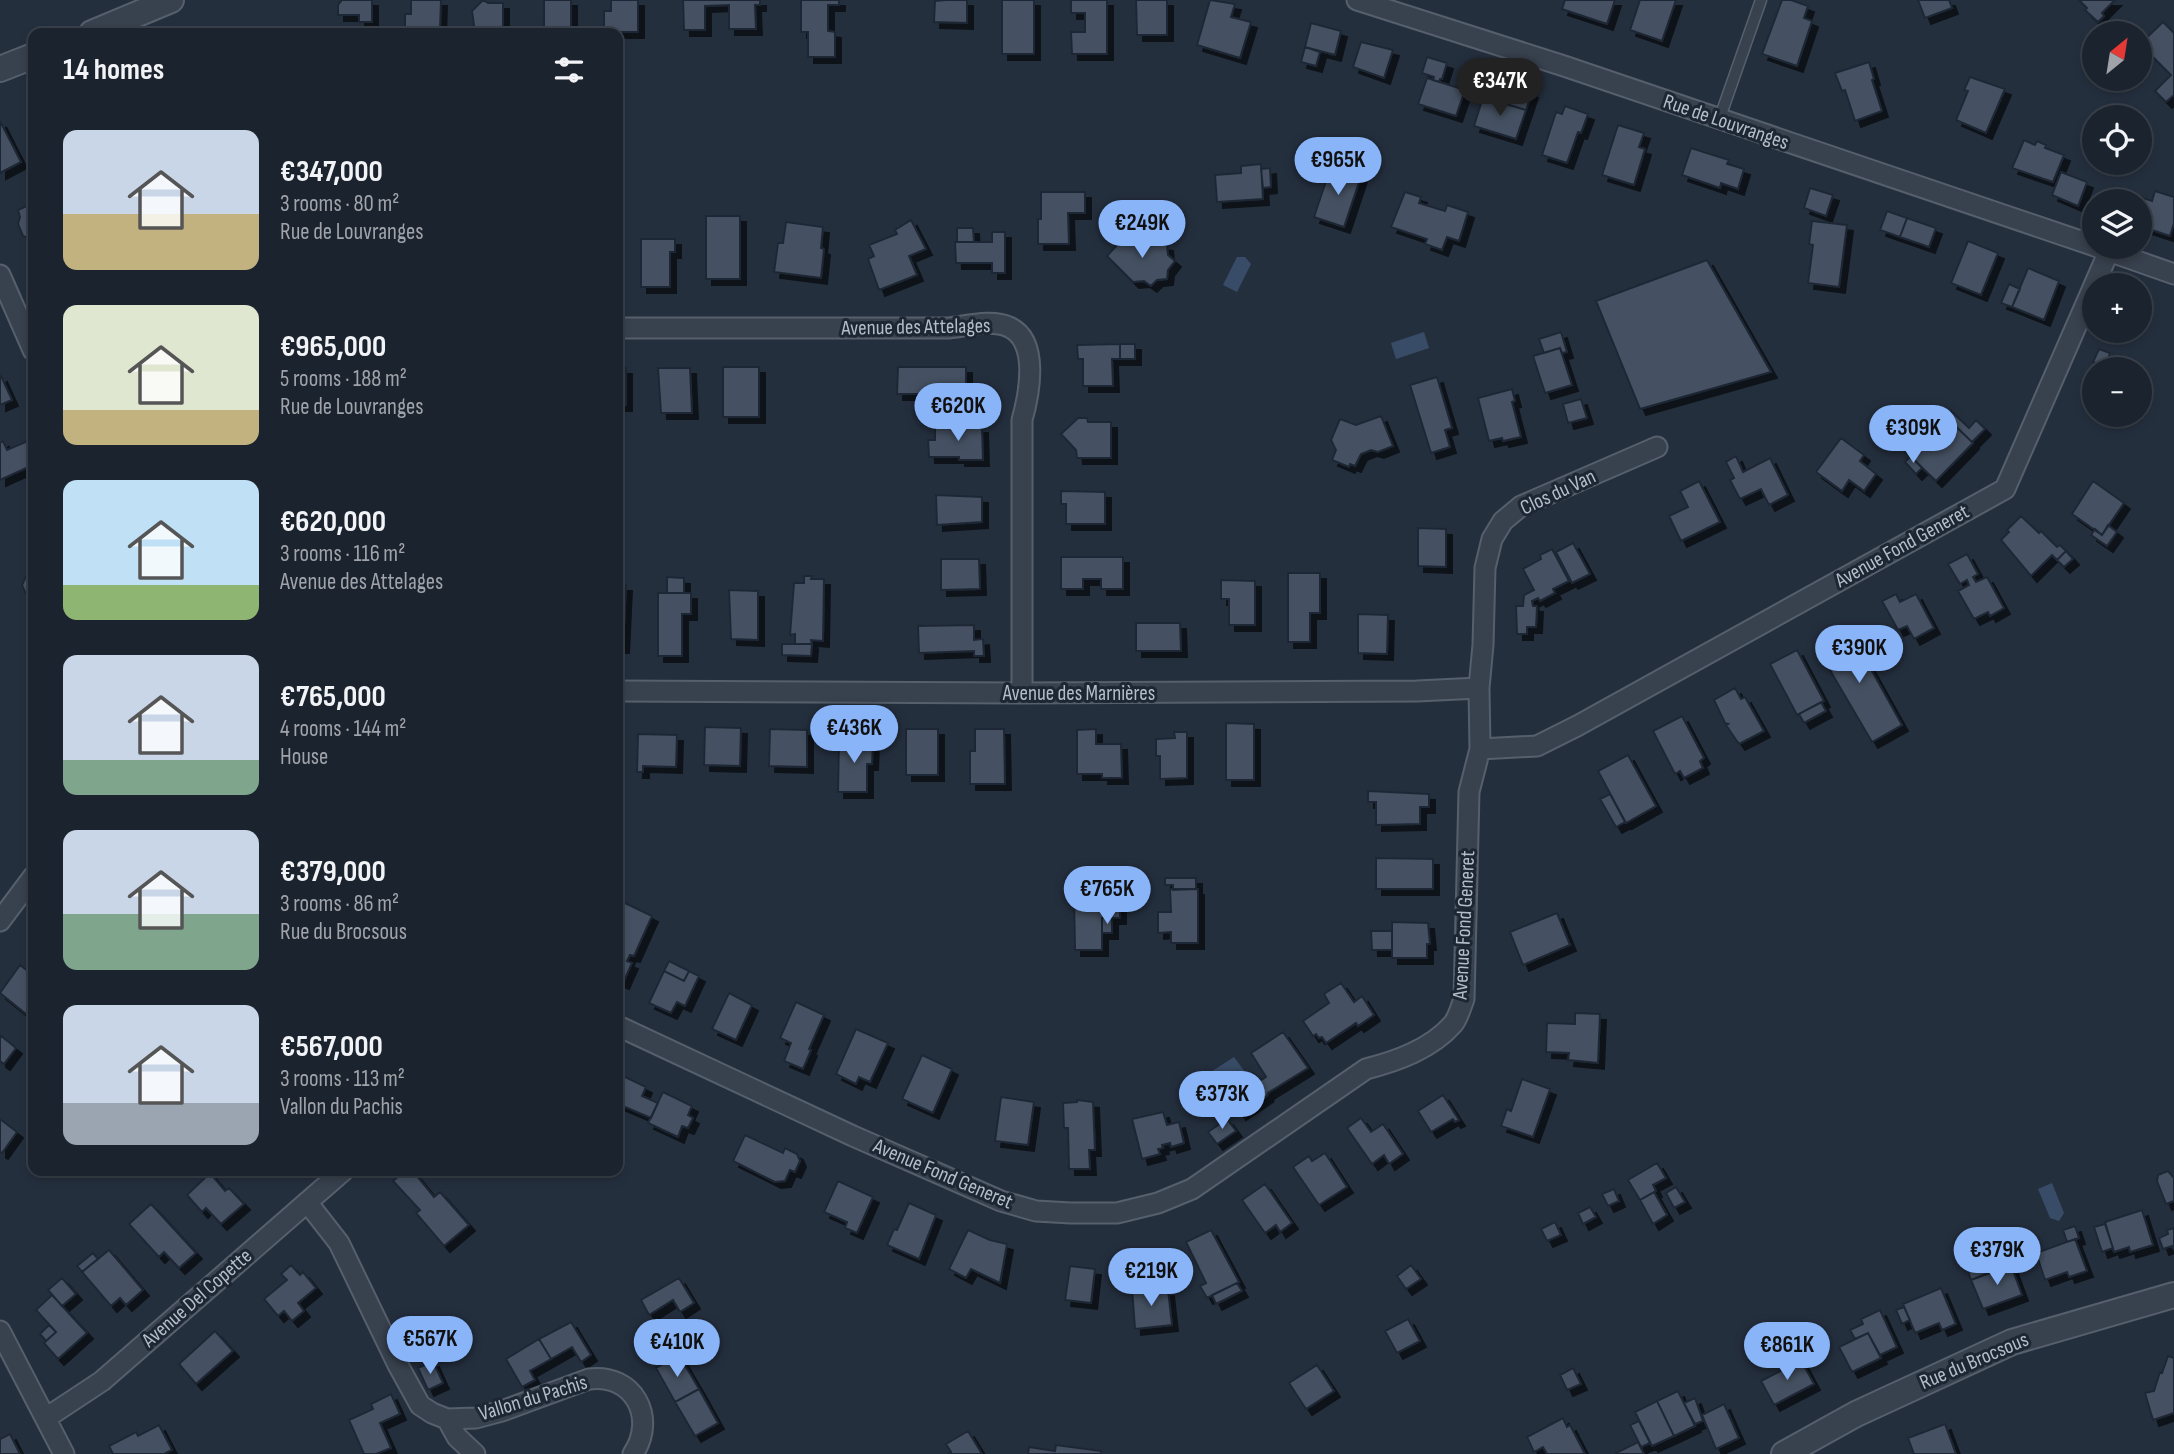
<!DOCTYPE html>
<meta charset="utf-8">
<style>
:root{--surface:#1b232e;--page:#242b36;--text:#f1f3f6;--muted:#a0a4aa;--line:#39404a;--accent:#8ab4f8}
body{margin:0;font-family:"Sofia Sans Condensed",sans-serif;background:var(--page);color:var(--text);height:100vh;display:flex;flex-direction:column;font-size:26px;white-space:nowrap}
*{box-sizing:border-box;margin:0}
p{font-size:23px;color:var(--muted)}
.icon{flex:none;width:38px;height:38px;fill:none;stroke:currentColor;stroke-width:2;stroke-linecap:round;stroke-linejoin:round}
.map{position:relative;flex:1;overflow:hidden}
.sheet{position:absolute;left:28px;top:28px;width:595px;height:1148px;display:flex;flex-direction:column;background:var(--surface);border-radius:14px;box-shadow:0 4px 10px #0003,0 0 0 2px var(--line)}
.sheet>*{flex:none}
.needle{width:46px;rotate:30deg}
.controls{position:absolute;left:2082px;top:21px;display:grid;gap:14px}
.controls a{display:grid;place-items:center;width:70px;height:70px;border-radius:50%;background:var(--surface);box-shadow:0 4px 10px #0003,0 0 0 2px var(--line);font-size:35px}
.price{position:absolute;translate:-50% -60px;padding:0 16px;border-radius:24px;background:var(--accent);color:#111;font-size:23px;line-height:46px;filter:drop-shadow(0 2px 4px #0008)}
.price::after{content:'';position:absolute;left:50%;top:42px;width:21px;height:16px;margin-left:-10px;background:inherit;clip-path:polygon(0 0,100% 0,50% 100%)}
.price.selected{background:#222;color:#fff}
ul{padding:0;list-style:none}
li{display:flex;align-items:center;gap:21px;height:175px;padding:0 35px}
li span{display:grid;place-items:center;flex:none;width:196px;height:140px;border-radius:14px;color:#555}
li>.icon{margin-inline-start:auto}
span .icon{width:84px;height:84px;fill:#fffc;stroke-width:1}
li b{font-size:30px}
h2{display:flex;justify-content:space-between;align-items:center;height:84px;padding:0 35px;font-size:30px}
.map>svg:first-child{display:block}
</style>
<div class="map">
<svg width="2174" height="1454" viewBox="0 0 2174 1454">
<defs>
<filter id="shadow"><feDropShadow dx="6" dy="6" stdDeviation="0" flood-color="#0009"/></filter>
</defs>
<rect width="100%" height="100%" fill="#242f3e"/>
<path fill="#394c67" d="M1237 257H1245L1251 264 1237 292 1223 285Z
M1424 332 1429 348 1396 359 1391 343Z
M1234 1057 1245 1072 1214 1093 1203 1077Z
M2052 1183 2064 1213 2059 1221 2050 1218 2038 1189Z"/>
<path fill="#455162" stroke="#1f2835" stroke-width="2" filter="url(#shadow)" d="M342 0H372V22H359V15H338V5Z
M411 0H441L440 29H405V14H411Z
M483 0 488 3H503V33H475L472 11Z
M544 0H571V33H544Z
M611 0H638V32H604V11H611Z
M683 0H760V5H755L756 29H729V5L705 6V30H684Z
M801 0H839V5H828V31L835 32V57H808V32H801Z
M946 0H967V23L934 22 935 1Z
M1002 0H1034V54H1002Z
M1071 0H1107V54H1072L1071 32H1085V13H1071Z
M1136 0H1167V35H1137Z
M1210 0 1235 4 1231 17 1251 22 1240 58 1197 45Z
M1565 0H1615L1607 24 1562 9Z
M1640 0H1676L1662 41 1630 30Z
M1782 0H1791L1808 6 1804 18 1812 21 1797 66 1762 54Z
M1918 0H1949L1952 8 1925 18Z
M2079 0H2115L2102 13 2104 16 2098 22 2085 10 2087 8Z
M2163 22 2174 33V95L2166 102 2155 91 2171 75 2143 47 2140 49V44Z
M1311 23 1341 31 1335 55 1305 47Z
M1361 42 1393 50 1384 78 1353 67Z
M1305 47 1320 52 1316 66 1301 62Z
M1427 57 1447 63 1442 79H1440L1439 82 1433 80 1434 77 1422 73Z
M1869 62 1874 79 1872 80 1882 111 1855 121 1845 90 1842 91 1835 73Z
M1970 77 2005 89 1986 133 1956 120 1968 91 1964 90Z
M1427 78 1465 90 1456 116 1418 104Z
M1512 86 1532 92 1526 110 1506 104Z
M1483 97 1526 110 1516 139 1474 126Z
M1565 106 1588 114 1581 133 1578 132 1567 163 1542 155 1556 112 1562 114Z
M0 121 21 162 0 173Z
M1618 125 1644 133 1639 147 1645 149 1634 185 1602 175Z
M2024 140 2035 145 2037 141 2046 145 2045 148 2064 155 2053 182 2012 168Z
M1691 148 1729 160 1727 164 1744 169 1738 189 1721 183 1720 188 1682 175Z
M1261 164 1263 199 1217 202 1215 175 1241 173V166Z
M1331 166 1361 176 1344 227 1314 217Z
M1270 168 1271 187 1263 188 1261 169Z
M2061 172 2087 182 2078 206 2052 195Z
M1810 188 1833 195 1826 216 1804 208Z
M2155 191 2174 197V223L2170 236 2140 226V201H2121L2125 192 2152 201Z
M1041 192H1085V213H1068L1069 244H1038V219H1041Z
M1405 192 1421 197 1419 203 1445 211 1447 205 1468 212 1459 241 1447 237 1442 250 1425 244 1427 239 1391 227Z
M33 203V245L30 239 23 236 18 224 20 217 18 210Z
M1887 211 1907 218 1900 237 1880 230Z
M706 216H740V279H706Z
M1907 218 1936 228 1929 247 1900 237Z
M911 220 926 249 909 256 917 275 879 290 868 259 874 256 869 245 897 234 895 230Z
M1812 221 1847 225 1839 287 1808 283 1813 245 1809 244Z
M786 222 823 227 821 248 824 249 821 278 774 272 778 243H783Z
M957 228H973L974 242H957Z
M992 232H1005V273H992V263H956L955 242H992Z
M1128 233 1142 245 1149 238 1157 244 1167 245 1168 255 1175 261 1168 270 1167 279 1157 280 1151 286 1144 281 1133 282 1107 256Z
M641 239H675V252H670V287H641Z
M1968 241 1998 253 1981 295 1951 283Z
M1707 260 1771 372 1640 409 1596 301Z
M2028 268 2059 281 2044 320 2012 307Z
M2009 284 2020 289 2012 307 2001 303Z
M1561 332 1567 352 1562 353 1560 348 1544 353 1539 339Z
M1120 344H1135V359H1120Z
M1120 344V359H1112L1113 386H1083V359H1078L1077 345Z
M1560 348 1572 385 1545 393 1533 356Z
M2099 349 2110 353 2105 367 2093 362Z
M723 367H759V417H723Z
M898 367H966V394H897Z
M618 368H626V405H618Z
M658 368H690L692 413H661Z
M1 376 12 400 0 405V377Z
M1437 377 1452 428 1445 430 1450 447 1431 453 1410 385Z
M1512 389 1515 401 1512 402 1521 437 1503 441 1502 438 1489 441 1478 398Z
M1581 399 1587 418 1568 423 1563 404Z
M1951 411 1969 428 1976 420 1985 429 1972 442 1946 417Z
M1943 414 1973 443 1936 481 1906 452Z
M1381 416 1393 446 1378 452 1371 450 1361 454 1355 466 1350 464 1349 467 1332 460 1336 450 1331 440 1340 419 1356 425Z
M1078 418H1087L1088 422H1111V458H1077L1076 450 1061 434Z
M982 427 983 460H959V457H929L928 440H935V428Z
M1841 438 1864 455 1860 461 1876 474 1864 491 1849 480 1842 491 1816 472Z
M30 440 33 448V465L0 480V443L3 441 7 450Z
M1736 456 1743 472 1770 458 1788 495 1769 505 1761 489 1740 499 1730 480 1734 478 1726 462Z
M1911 456 1922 468 1916 474 1905 462Z
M1699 481 1720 522 1681 541 1669 516 1688 507 1680 491Z
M2093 481 2124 503 2102 535 2072 514Z
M1061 491 1105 492V524H1066V504H1061Z
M936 495 982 497V522L937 525Z
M2021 516 2039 533 2041 531 2057 547 2060 545 2066 551 2057 560 2052 555 2031 576 2001 540 2009 532 2007 530Z
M2108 525 2117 532 2107 546 2091 535 2095 529 2102 535Z
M1418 528 1446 529V567L1418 566Z
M1573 543 1590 574 1572 583 1556 552Z
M1552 549 1569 581 1553 589 1555 593 1540 601 1538 598 1532 601 1533 606H1537L1536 627H1527V634H1517L1516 606H1523L1524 595 1534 590 1523 569 1541 559 1540 555Z
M2066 551 2073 559 2064 567 2057 560Z
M1967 554 1978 574 1973 577 1976 582 1987 577 2004 608 1990 616 1988 612 1974 619 1958 591 1969 585 1967 580 1960 584 1948 564Z
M1061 557H1123V589H1101V579H1083V589H1061Z
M941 559H979L980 589 941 590Z
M33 571V597L25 592 22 585 27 574Z
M1288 573H1320V613H1310V642H1288Z
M804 576H812L811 579H824L823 641 811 640 812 644H795V634L790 635 794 583H804Z
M667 577 684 578V593H667Z
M1221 580 1255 581V625H1229V599H1221Z
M618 585H626L623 647H618Z
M729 590 758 591V640L731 639Z
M658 593H691V614H682V656H658Z
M1896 594 1900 602 1916 594 1934 628 1914 639 1907 626 1898 630 1882 601Z
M1358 614 1388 615 1387 654 1358 653Z
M1136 623H1180L1181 651H1136Z
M974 625V640L983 639 984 656H974V651L919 653 918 626Z
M1848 628 1902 725 1872 742 1817 648Z
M782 644H812L811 656 782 655Z
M1797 650 1824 701 1797 715 1770 664Z
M1735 688 1741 699 1745 697 1764 731 1739 744 1730 731 1726 725 1728 724 1725 723 1714 700Z
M1821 702 1826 711 1804 723 1799 714Z
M1682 716 1704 758 1700 761 1703 768 1684 778 1680 771 1675 774 1653 731Z
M1226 723 1254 724V780H1226Z
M705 727 741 728 740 766 704 765Z
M770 729 807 730V767L769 766Z
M906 729H938V775H906Z
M975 729H1004L1005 784H970V751H975Z
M1096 729V744H1121L1122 778H1102V774H1077V730Z
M1174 732H1187V778L1160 779V756H1156V739L1175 738Z
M638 734 677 735 676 767 643 766V772H637Z
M839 740H873L872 764H867V792H838Z
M1628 755 1656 806 1626 823 1598 771Z
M1368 791 1429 794V807H1420V824L1376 825V802H1368Z
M1610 794 1625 822 1616 827 1600 799Z
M1376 858 1433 859V889H1376Z
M1165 878H1196V889L1173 890V885H1165Z
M1170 889H1198V943H1171V932L1158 933V912H1171Z
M1074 898H1120V918H1102V950H1075Z
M623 902 652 916 634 956 630 955 627 961 632 963 623 983 618 981V915Z
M1557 913 1570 945 1523 965 1510 932Z
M1102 918H1112V933H1102Z
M1392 922 1428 923 1430 944H1427V958H1392Z
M1371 931H1392V950H1372Z
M669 961 689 971 684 981 664 971Z
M20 965 33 975V1005L26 1014 0 993Z
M664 971 684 981 689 971 699 976 685 1006 677 1002 671 1013 649 1003Z
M1341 983 1354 1002 1362 996 1374 1015 1358 1026 1356 1023 1326 1043 1322 1037 1319 1038 1316 1034 1313 1036 1303 1021 1329 1003 1324 994Z
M729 993 752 1005 736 1040 712 1029Z
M796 1002 824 1015 809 1049 811 1050 803 1069 784 1061 791 1043 780 1038Z
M1575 1013 1600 1014 1598 1063 1568 1060 1569 1053 1546 1052 1547 1023 1575 1024Z
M856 1029 888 1043 870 1082 859 1077 856 1084 836 1074Z
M1283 1032 1308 1068 1268 1093 1267 1096 1240 1114 1225 1091 1253 1073 1261 1080 1266 1077 1251 1053Z
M0 1035 16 1048 4 1064 0 1061Z
M922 1055 952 1069 933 1113 902 1099Z
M621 1075 646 1087 642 1096 658 1103 651 1118 618 1104V1083Z
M1522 1079 1550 1089 1533 1137 1501 1126 1507 1109 1511 1111Z
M663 1092 692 1106 688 1115 693 1118 688 1128 682 1126 678 1137 648 1123Z
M1443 1095 1459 1120 1455 1122 1453 1119 1431 1132 1418 1111Z
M1001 1097 1034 1102 1028 1145 995 1141Z
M1077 1100 1093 1102 1095 1150H1089L1090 1169H1069L1068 1128H1064L1063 1103 1077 1102Z
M1163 1112 1167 1125 1179 1122 1184 1143 1171 1147 1170 1143 1162 1145 1163 1148 1158 1149 1160 1154 1142 1159 1132 1119Z
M1361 1118 1371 1132 1383 1124 1403 1154 1389 1164 1384 1155 1372 1164 1347 1128Z
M0 1119 17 1132 2 1153 0 1152Z
M1227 1119 1236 1131 1217 1144 1208 1132Z
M745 1135 783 1153 785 1148 797 1154 800 1161 795 1172 790 1170 785 1181 775 1182 733 1161Z
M1325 1153 1347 1187 1319 1205 1293 1167 1309 1156 1312 1161Z
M1657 1163 1666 1178 1653 1185 1656 1191 1640 1200 1628 1180Z
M405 1171H413L434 1197 440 1192 469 1225 444 1246 416 1213 420 1210 393 1181Z
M2168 1171 2174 1178V1201L2166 1204 2157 1181 2158 1175Z
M210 1173 225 1191 229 1188 244 1204 221 1224 206 1208 202 1212 187 1195Z
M838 1181 873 1197 857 1233 845 1228 847 1222 824 1212Z
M1265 1184 1292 1223 1280 1232 1276 1225 1265 1233 1242 1200Z
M1676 1187 1685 1202 1674 1208 1666 1193Z
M1614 1189 1619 1201 1608 1206 1602 1194Z
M1654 1192 1667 1215 1653 1224 1640 1200Z
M909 1203 936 1215 919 1259 887 1245 894 1229 897 1230Z
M151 1204 196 1253 179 1268 164 1252 159 1257 129 1224Z
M1590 1207 1596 1217 1583 1224 1578 1213Z
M2142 1210 2153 1245 2130 1252 2129 1247 2114 1252 2105 1222Z
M1555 1222 1561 1235 1547 1241 1541 1229Z
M2105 1224 2113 1248 2102 1252 2094 1227Z
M2075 1226 2079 1238 2067 1242 2063 1230Z
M2174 1228V1250L2172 1246 2163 1249 2159 1238 2168 1234 2167 1230Z
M968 1230 990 1240 1007 1244 1000 1283 971 1269 966 1278 949 1269Z
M1211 1230 1239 1282 1207 1298 1200 1286 1206 1283 1186 1242Z
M1996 1239 2000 1250 1990 1254 1996 1270 1971 1280 1965 1263 1989 1254 1985 1243Z
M2075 1239 2087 1271 2069 1277 2067 1272 2045 1280 2036 1253Z
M109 1250 143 1290 126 1305 120 1298 111 1306 82 1272Z
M93 1253 98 1259 82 1272 77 1266Z
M291 1265 300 1275 303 1272 316 1288 298 1303 304 1311 292 1321 284 1311 278 1316 264 1299 287 1280 281 1274Z
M1411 1265 1421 1279 1406 1289 1397 1276Z
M2011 1265 2022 1295 1983 1309 1971 1280Z
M1070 1266 1095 1269 1091 1303 1065 1300Z
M62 1278 76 1294 62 1306 48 1290Z
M679 1278 694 1303 680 1312 673 1300 649 1315 641 1300Z
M1237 1283 1242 1291 1216 1304 1212 1295Z
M1149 1286V1292L1168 1290 1172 1325 1135 1329 1132 1288Z
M1941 1288 1956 1324 1942 1330 1939 1323 1915 1333 1903 1304Z
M52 1295 87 1333 58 1359 44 1343 56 1332 36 1310Z
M1904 1307 1910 1320 1902 1324 1896 1310Z
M1880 1310 1897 1347 1880 1355 1868 1333 1855 1339 1850 1330 1863 1324 1861 1319Z
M1408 1319 1420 1341 1397 1353 1385 1331Z
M571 1322 591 1355 581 1362 572 1347 551 1359 539 1339Z
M49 1325 56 1332 46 1341 40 1334Z
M215 1331 233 1351 196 1384 179 1364Z
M1868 1333 1881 1358 1852 1372 1839 1347Z
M539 1339 551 1359 530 1371 535 1380 522 1387 506 1359Z
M679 1355 699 1389 675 1402 656 1368Z
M2168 1356 2174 1358V1413L2153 1420 2145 1393 2154 1391 2160 1372 2162 1373Z
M1801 1360 1814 1384 1774 1405 1761 1381Z
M433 1361 443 1383 428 1390 418 1368Z
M1317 1365 1334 1391 1306 1409 1289 1383Z
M1573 1368 1581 1384 1567 1390 1560 1375Z
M699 1389 718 1423 695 1436 675 1402Z
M1678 1391 1695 1426 1674 1436 1657 1401Z
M391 1394 400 1414 380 1423 391 1448 376 1454H364L349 1420 373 1409 371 1404Z
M1695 1398 1703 1421 1695 1424 1684 1403Z
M1657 1401 1674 1436 1652 1446 1635 1412Z
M1724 1404 1739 1438 1716 1449 1702 1415Z
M1563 1418 1567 1427 1570 1425 1585 1454H1547L1543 1447 1534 1452 1527 1437Z
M1639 1421 1650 1443 1641 1447 1630 1425Z
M1945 1424 1956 1454H1914L1908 1438Z
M159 1425 172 1450 164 1454H113L109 1446 136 1432 138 1436Z
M968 1431 982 1454H949L951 1452 946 1444Z
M10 1434 20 1454H0V1439Z
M1638 1442 1644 1454H1617L1616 1453Z
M1056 1445 1101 1451V1454H1028L1029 1447 1055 1451Z"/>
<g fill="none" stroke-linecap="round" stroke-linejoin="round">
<defs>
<path id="service" d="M1719 120 1761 0"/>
<path id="minor" d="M1357 0 1564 66 2095 246
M2097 247 2174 274
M0 275 33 350
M618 328H949C967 326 992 319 1009 327 1040 341 1029 395 1022 420V693
M618 691 1022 693 1417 691 1479 688
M1480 749 1537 746 1577 726 2005 489 2109 251
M0 921 33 877
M618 1026 853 1136 1001 1201 1036 1211 1071 1213H1117L1158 1203 1192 1189 1366 1069C1397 1061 1431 1049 1453 1024 1458 1018 1461 1007 1464 999L1469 792 1480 749 1479 688 1483 645 1485 568 1492 539 1503 521 1521 506 1657 447
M307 1202 339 1243 398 1365 420 1405 432 1413 447 1419 457 1437 475 1454
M0 1331 64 1454
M46 1418 102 1381 343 1171
M447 1419 476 1418 502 1411 589 1379C634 1373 657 1418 633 1454"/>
<path id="tertiary" d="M92 33 171 0
M0 69 33 56
M1784 1454 1856 1414 2012 1342 2174 1295"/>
</defs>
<use href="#service" stroke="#565f6c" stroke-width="13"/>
<use href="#minor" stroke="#565f6c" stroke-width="23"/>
<use href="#tertiary" stroke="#565f6c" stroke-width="28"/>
<use href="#service" stroke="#38414e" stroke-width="10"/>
<use href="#minor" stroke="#38414e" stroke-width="19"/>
<use href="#tertiary" stroke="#38414e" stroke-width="24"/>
</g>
<g text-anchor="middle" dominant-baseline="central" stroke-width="6" stroke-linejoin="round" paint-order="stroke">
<g font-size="21" fill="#b4bcc9" stroke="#1d2633">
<text transform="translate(1726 122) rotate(19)">Rue de Louvranges</text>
<text transform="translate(916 327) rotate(-1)">Avenue des Attelages</text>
<text transform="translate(1558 492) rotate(-25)">Clos du Van</text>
<text transform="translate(1902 546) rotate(-29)">Avenue Fond Generet</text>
<text x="1079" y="693">Avenue des Marnières</text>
<text transform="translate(1464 925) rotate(-87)">Avenue Fond Generet</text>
<text transform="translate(943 1174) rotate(23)">Avenue Fond Generet</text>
<text transform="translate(197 1298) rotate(-41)">Avenue Del Copette</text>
<text transform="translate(1974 1361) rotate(-23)">Rue du Brocsous</text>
<text transform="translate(533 1398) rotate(-17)">Vallon du Pachis</text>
</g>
</g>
</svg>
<div class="controls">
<a><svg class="needle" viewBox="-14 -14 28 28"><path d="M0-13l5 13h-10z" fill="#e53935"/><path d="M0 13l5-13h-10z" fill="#a0a4aa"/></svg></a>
<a><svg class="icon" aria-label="locate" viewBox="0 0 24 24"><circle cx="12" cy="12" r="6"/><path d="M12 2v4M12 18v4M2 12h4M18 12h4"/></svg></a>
<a><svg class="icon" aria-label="layers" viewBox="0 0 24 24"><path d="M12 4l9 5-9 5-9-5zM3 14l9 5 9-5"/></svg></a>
<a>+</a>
<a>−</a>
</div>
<b class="price selected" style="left:1500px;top:118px">€347K</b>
<b class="price" style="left:1338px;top:197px">€965K</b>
<b class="price" style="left:1142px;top:260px">€249K</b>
<b class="price" style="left:958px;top:443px">€620K</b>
<b class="price" style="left:1913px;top:465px">€309K</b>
<b class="price" style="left:1859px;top:685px">€390K</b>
<b class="price" style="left:854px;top:765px">€436K</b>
<b class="price" style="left:1107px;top:926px">€765K</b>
<b class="price" style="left:1222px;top:1131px">€373K</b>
<b class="price" style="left:1997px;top:1287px">€379K</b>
<b class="price" style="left:1151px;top:1308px">€219K</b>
<b class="price" style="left:430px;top:1376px">€567K</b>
<b class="price" style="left:677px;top:1379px">€410K</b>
<b class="price" style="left:1787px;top:1382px">€861K</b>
<section class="sheet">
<h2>14 homes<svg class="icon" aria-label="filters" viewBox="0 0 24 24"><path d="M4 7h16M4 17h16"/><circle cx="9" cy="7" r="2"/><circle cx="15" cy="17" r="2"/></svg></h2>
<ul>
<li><span style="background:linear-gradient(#c9d6e8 60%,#c2b280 0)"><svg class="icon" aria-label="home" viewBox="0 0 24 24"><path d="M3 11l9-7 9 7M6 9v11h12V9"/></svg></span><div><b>€347,000</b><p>3 rooms · 80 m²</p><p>Rue de Louvranges</p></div></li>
<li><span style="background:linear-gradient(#dfe7d0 75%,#c2b280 0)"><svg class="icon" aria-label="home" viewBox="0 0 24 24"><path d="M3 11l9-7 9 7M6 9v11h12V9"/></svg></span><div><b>€965,000</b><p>5 rooms · 188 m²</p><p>Rue de Louvranges</p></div></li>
<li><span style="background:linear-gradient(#bfe0f5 75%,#8fb573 0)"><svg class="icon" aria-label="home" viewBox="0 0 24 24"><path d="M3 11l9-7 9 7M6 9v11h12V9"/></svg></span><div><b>€620,000</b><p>3 rooms · 116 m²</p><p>Avenue des Attelages</p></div></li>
<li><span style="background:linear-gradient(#c9d6e8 75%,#7fa58c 0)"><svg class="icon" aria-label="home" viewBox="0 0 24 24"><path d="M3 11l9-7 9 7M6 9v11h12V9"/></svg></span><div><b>€765,000</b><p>4 rooms · 144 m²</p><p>House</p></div></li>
<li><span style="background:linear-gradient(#c9d6e8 60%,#7fa58c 0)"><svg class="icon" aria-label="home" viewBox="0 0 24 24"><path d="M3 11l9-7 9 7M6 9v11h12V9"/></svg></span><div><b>€379,000</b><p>3 rooms · 86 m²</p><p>Rue du Brocsous</p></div></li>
<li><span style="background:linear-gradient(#c9d6e8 70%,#9aa5b1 0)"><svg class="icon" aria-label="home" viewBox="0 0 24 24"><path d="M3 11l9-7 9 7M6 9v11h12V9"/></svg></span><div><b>€567,000</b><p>3 rooms · 113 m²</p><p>Vallon du Pachis</p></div></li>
</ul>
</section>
</div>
